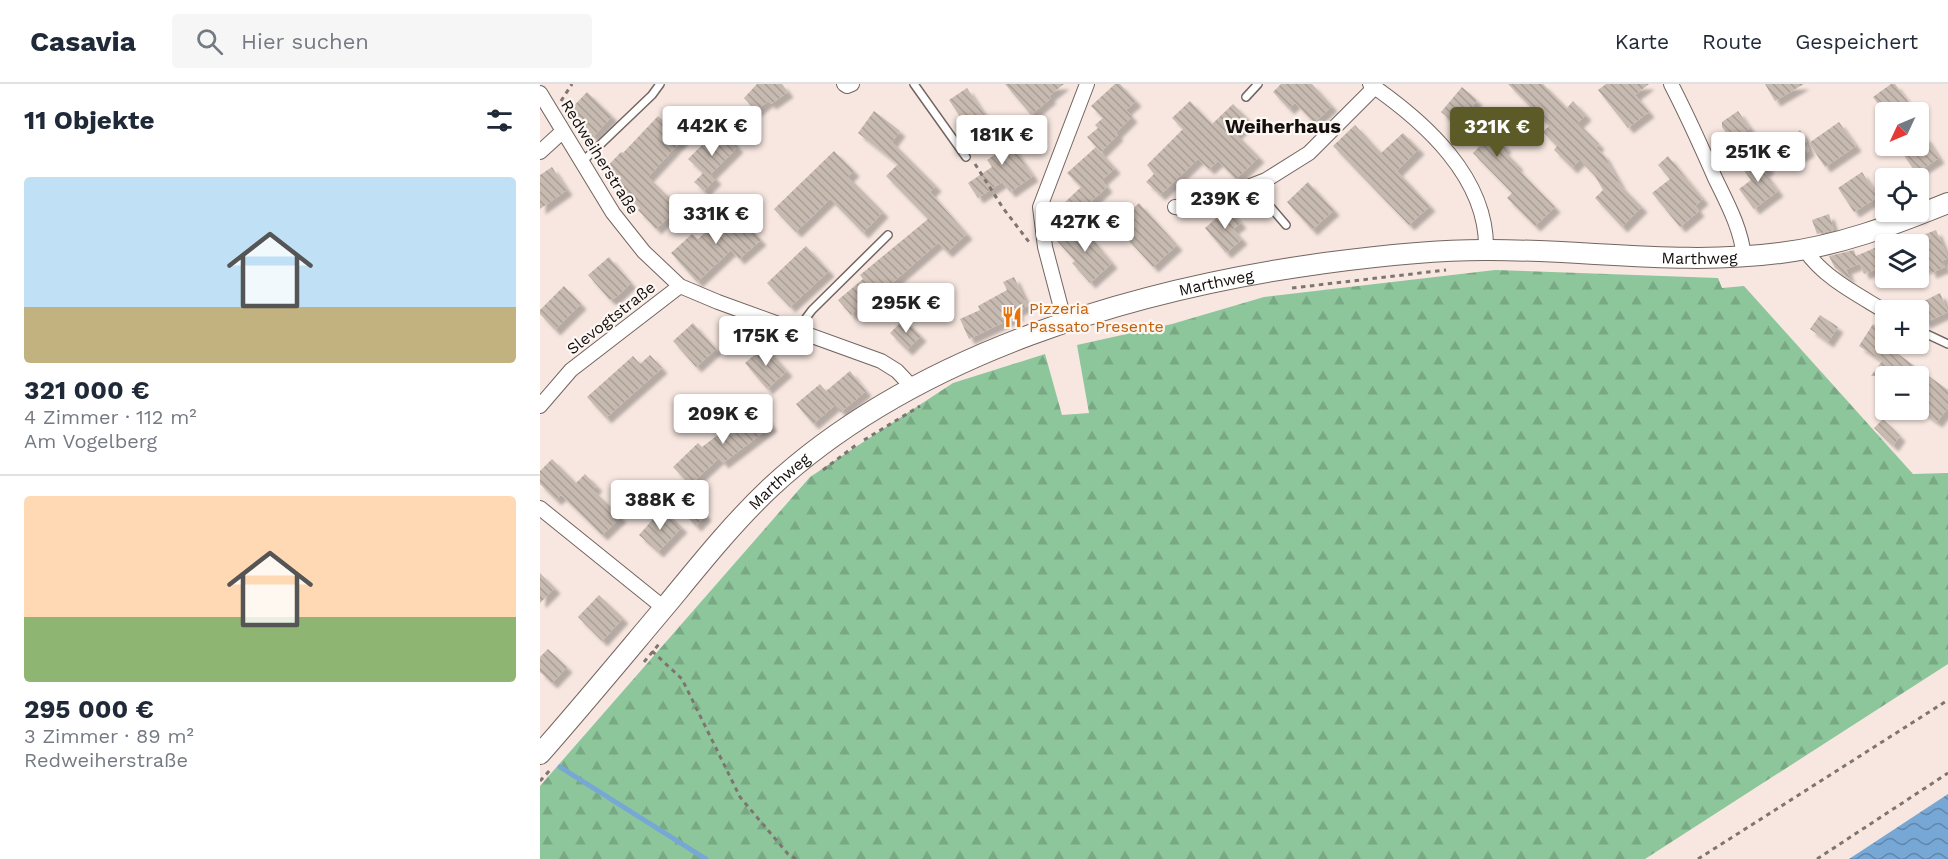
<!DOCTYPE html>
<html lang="de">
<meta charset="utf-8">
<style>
:root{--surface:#fff;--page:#f6f6f7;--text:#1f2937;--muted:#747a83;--line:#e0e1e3;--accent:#5c5a27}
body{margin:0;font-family:"Work Sans",sans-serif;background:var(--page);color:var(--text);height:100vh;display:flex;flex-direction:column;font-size:22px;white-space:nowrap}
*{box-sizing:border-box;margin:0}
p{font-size:20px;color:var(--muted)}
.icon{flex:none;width:33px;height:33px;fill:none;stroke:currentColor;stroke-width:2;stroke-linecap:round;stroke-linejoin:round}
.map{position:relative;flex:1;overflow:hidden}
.details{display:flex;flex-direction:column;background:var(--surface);width:540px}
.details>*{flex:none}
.needle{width:39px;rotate:226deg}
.fabs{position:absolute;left:1335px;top:18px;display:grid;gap:12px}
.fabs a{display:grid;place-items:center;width:54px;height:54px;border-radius:6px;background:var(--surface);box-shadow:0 2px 4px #0004;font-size:30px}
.price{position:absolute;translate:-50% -51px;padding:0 14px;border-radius:6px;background:#fff;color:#222;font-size:20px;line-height:39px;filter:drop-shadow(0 2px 3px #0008)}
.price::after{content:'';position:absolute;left:50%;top:36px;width:18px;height:14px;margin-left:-9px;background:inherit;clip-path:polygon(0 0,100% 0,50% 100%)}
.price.current{background:var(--accent);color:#fff}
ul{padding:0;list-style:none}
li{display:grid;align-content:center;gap:12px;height:318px;padding:0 24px}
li+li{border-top:2px solid var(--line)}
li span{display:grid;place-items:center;height:186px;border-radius:6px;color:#555}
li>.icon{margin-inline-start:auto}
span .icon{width:108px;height:108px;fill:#fffc;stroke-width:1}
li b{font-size:26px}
h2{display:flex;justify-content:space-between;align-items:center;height:72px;padding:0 24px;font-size:26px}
header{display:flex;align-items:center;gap:36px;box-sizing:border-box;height:84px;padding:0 30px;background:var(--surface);border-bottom:2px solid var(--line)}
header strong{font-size:28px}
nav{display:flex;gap:33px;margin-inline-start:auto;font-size:21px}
.search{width:420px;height:54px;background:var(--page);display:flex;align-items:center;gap:15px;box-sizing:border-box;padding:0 21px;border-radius:6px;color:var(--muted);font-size:22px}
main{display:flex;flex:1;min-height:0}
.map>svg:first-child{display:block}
</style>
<header>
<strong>Casavia</strong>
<div class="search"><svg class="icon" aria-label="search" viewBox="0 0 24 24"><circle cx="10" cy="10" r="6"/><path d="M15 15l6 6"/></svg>Hier suchen</div>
<nav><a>Karte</a><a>Route</a><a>Gespeichert</a></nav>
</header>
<main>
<section class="details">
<h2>11 Objekte<svg class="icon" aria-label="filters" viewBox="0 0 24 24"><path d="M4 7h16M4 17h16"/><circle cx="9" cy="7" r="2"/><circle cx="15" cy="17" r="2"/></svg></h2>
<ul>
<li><span style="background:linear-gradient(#bfe0f5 70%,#c2b280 0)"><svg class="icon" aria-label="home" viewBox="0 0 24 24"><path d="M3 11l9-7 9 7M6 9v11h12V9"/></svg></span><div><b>321 000 €</b><p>4 Zimmer · 112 m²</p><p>Am Vogelberg</p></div></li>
<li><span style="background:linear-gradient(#ffd9b3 65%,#8fb573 0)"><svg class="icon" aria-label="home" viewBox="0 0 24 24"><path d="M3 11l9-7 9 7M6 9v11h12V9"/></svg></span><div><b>295 000 €</b><p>3 Zimmer · 89 m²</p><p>Redweiherstraße</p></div></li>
</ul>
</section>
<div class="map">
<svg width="1408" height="775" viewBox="0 0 1408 775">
<defs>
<pattern id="forest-firs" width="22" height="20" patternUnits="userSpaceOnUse" patternTransform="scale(1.5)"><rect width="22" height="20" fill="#8dc69a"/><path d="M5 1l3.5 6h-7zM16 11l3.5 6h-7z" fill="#79a984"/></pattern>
<pattern id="water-waves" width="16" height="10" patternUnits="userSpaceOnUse" patternTransform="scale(1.5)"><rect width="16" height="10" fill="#77a7d5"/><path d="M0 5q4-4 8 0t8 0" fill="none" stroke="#6086ab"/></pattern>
<pattern id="building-back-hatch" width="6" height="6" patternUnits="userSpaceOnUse" patternTransform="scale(1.5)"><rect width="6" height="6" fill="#c7bab0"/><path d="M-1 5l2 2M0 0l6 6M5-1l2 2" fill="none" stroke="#aa9f96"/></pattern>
<filter id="shadow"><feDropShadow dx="5.5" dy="5.5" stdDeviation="1.5" flood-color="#0004"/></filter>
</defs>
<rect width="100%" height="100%" fill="#f7e7e0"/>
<path fill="url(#forest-firs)" d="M955 186 1178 194 1182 204 1204 202 1373 390 1408 389V580L1105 775H0V702L270 393 413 299 505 270 522 331 549 329 537 261 632 240 724 213Z"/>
<path fill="url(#water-waves)" d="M1408 710V775H1309Z"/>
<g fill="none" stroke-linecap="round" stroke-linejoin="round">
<path stroke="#77a7d5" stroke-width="5" d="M20 683 166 775"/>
</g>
<path fill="url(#building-back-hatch)" filter="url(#shadow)" d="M217 0H242L248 8 231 20 228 17 216 27 204 14Z
M465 0H524L509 12 511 14 491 31Z
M575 0H580L596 17 586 26 592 33 576 49 578 51 561 68 547 53 558 44 555 41 563 34 551 22Z
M741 0H772L792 22 774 39 755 19 749 25 733 8Z
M968 0H1003L1027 24 1033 17 1046 31 1038 39 1059 60 1056 64 1064 71 1081 102 1102 123 1082 143 1055 114 1063 106 1055 92 1040 76 1032 84 1014 66 1017 62 1003 48 1009 42Z
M1066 0H1109L1095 11 1109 28 1088 44 1058 6Z
M1225 0H1264L1235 17Z
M1351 0H1355L1369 19 1356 28H1344L1333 13Z
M922 3 937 16 932 23 945 34 941 38 966 63 963 66 978 81 976 83 1015 123 995 142 967 114 972 109 933 69 940 62 901 28Z
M427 4 448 36 430 48 409 16Z
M47 8 72 32 53 53 27 29Z
M650 17 672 40 693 20 710 37 696 50 719 73 696 95 678 77 669 85 658 75 620 111 606 98 614 90 607 81 643 45 632 34Z
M334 27 360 47 352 58 396 102 390 108 427 150 407 168 398 159 344 206 347 209 325 228 320 222 311 231 298 216 323 195 320 191 388 135 346 92 358 80 318 49Z
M1198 27 1210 44 1191 56 1182 43V38Z
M118 32 143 55 108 93 139 123 116 145 98 126 100 124 62 88 81 68 83 69Z
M459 38 475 60 472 62 493 92 470 108 462 98 438 114 428 99 452 83 447 76 460 67 446 48Z
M1299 38 1316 62 1285 83 1269 59Z
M815 41 841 69 863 49 879 65 857 87 890 122 869 141 793 62Z
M179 44 198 63 171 90 176 95 164 107 154 98 163 89 148 75Z
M1260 46 1265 53 1269 67 1260 73 1248 55Z
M1385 52 1399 74 1376 89 1361 67 1370 62H1378V56Z
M556 63 575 84 562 96 567 103 534 133 523 120 541 103 527 89Z
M294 67 314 87 308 93 343 128 323 149 290 115 256 148 234 125Z
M1219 71 1229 84 1224 88 1238 107 1214 125 1199 105 1211 96 1202 84Z
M1128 72 1163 115 1155 122 1159 127 1140 143 1112 109 1130 95 1118 81Z
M12 83 27 106 0 125V91Z
M1322 88 1338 113 1314 128 1298 104Z
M768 98 794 126 772 146 747 118Z
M599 119 637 161 613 183 575 141Z
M191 124 221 156 199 175 191 166 157 198 131 169 152 150 158 155Z
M688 124 701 139 693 145 702 155 686 169 665 144Z
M1289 130 1294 146 1277 150 1272 136Z
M538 138 572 179 550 199 532 179 535 177 517 157Z
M1396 146 1408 174 1402 177 1405 183 1391 189 1389 183 1383 185 1378 174V153Z
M1346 159V181L1324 190 1318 176 1319 180 1306 185 1310 195 1295 184 1289 172 1314 166 1316 172Z
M266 162 289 187 250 223 227 199Z
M69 173 91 199 74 215H69L48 191Z
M474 193 488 222 477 227 479 231 429 255 420 235 440 226 438 222 467 206 463 198Z
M24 202 41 220 15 246 0 230V226Z
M1400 209 1408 228 1385 239 1376 221Z
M1280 231 1298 243 1288 258 1270 245Z
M364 235 381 252 367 266 350 249Z
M153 239 176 265 156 283 133 257Z
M1333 240 1345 249 1340 257 1408 306V324L1397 338 1378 325V292H1331L1342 277 1319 262Z
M225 262 247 287 227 305 205 279Z
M110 271 122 284 66 334 47 313 93 272 100 280Z
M310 287 326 307 301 328 295 321 273 340 256 320 280 300 286 307Z
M217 321 232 342 183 379 179 374 150 401 133 383 158 359 162 363Z
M1343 335 1360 352 1353 362 1334 344Z
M12 375 36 399 45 390 57 402 53 406 81 433 62 451 21 411 16 416 0 400V387Z
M157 422 166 431 156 442 147 433Z
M122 425 142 443 118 468 99 451Z
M0 489 15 504 0 519Z
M59 511 83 534 62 557 38 533Z
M8 565 27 583 12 599 0 588V573Z"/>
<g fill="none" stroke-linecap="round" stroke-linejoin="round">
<defs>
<path id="lane" d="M374 0 426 73
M706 13 718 0
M42 78 112 11 120 0
M719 99 727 119 746 141
M257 246 272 226 348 151
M1378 246 1408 260"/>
<path id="street" d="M304 0 307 2 312 0
M830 0C885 38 948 94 946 166
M1131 0C1147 31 1161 62 1175 94 1187 119 1201 144 1204 173
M0 9 73 129 104 168 140 202 178 218 341 277 357 287 373 304
M0 68 23 47
M635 123 651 125 726 96 769 69 835 3
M1265 166C1284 194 1317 210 1346 228
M525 239 505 163 500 123 547 0
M0 322 31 286 140 202
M0 424 124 524"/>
<g id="secondary">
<path id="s1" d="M0 670C44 620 86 569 129 518 161 479 193 439 230 404 374 270 594 205 785 179 838 172 891 166 944 166 1042 165 1142 182 1240 169 1298 162 1354 141 1408 119"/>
</g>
</defs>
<use href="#lane" stroke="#73655f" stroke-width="10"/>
<use href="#street" stroke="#73655f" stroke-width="16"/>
<use href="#secondary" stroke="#73655f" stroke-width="22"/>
<path stroke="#7f7570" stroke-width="3" stroke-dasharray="4.5 4.5" stroke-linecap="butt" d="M21 17 32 0
M435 80 463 124 489 158
M752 204 906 186
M324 356 380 322
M283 386 316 361
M112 567 142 595 200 713 248 770 256 775
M104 578 119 560
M0 697 11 685
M1158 775 1408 616
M1277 775 1408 689"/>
<use href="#lane" stroke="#fff" stroke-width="7"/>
<use href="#street" stroke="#fff" stroke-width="14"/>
<use href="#secondary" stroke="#fff" stroke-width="20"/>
</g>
<defs>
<symbol id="restaurant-bare" viewBox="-9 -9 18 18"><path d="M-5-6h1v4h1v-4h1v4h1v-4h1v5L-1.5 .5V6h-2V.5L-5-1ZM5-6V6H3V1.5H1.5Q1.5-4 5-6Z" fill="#e8710a" stroke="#fdf7f4" stroke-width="2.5" paint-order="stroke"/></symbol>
</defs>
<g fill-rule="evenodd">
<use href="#restaurant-bare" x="457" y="218" width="30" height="30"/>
</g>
<g text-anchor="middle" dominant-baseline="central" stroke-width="4.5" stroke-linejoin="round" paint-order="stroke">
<g font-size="16" fill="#140f0d" stroke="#fdf7f4">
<text transform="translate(60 73) rotate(58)">Redweiherstraße</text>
<text stroke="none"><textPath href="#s1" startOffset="1335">Marthweg</textPath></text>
<text stroke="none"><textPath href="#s1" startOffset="849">Marthweg</textPath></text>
<text transform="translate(71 234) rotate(-38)">Slevogtstraße</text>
<text stroke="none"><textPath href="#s1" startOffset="363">Marthweg</textPath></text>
</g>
<g font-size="16" fill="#c56008" stroke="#fdf7f4" text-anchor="start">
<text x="489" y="224">Pizzeria<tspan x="489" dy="18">Passato Presente</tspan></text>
</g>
<g font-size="20" font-weight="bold" fill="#140f0d" stroke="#fdf7f4">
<text x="743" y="42">Weiherhaus</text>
</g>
</g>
</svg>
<div class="fabs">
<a><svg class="needle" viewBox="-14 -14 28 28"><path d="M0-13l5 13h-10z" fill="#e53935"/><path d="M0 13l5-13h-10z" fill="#747a83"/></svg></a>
<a><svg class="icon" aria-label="locate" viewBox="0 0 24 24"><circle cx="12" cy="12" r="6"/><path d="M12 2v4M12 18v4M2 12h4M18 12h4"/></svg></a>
<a><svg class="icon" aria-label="layers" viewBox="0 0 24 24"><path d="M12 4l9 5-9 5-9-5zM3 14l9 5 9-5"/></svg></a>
<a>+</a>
<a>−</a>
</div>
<b class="price" style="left:172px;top:73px">442K €</b>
<b class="price current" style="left:957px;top:74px">321K €</b>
<b class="price" style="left:462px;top:82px">181K €</b>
<b class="price" style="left:1218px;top:99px">251K €</b>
<b class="price" style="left:685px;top:146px">239K €</b>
<b class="price" style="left:176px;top:161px">331K €</b>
<b class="price" style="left:545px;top:169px">427K €</b>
<b class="price" style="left:366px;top:250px">295K €</b>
<b class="price" style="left:226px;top:283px">175K €</b>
<b class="price" style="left:183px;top:361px">209K €</b>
<b class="price" style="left:120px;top:447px">388K €</b>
</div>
</main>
